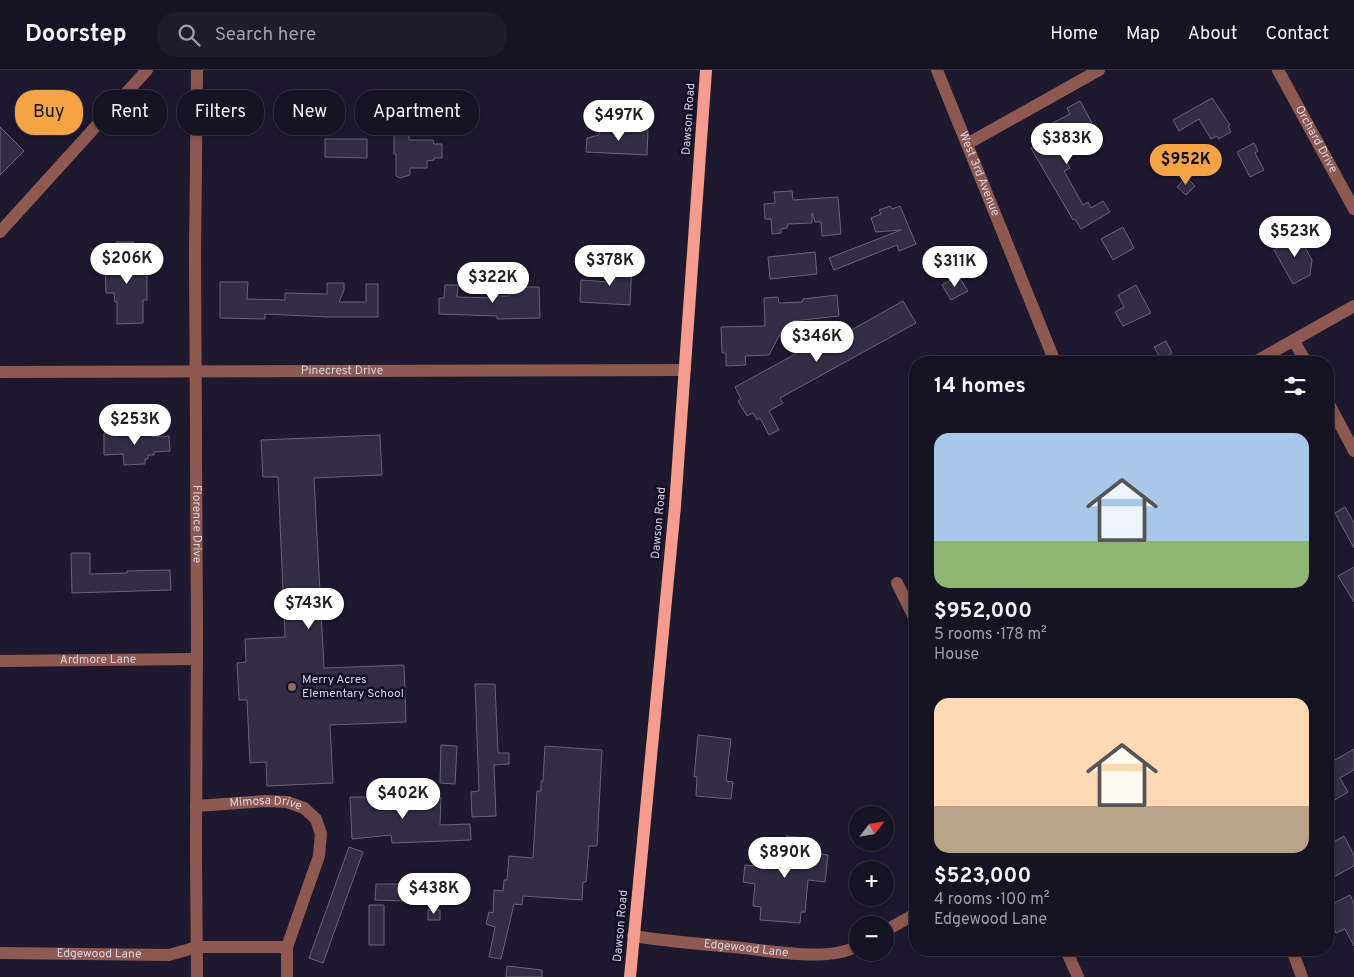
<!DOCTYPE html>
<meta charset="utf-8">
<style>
:root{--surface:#161323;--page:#1f1c2b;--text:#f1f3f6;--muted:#9e9ea6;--line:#353241;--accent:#f4a345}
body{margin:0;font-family:Overpass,sans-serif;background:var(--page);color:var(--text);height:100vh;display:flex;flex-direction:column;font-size:19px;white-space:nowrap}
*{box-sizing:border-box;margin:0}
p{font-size:16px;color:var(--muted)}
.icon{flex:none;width:28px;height:28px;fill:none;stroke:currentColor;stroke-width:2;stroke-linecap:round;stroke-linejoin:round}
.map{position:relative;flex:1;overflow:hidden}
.sheet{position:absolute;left:909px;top:286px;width:425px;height:600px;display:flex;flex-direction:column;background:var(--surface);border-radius:20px;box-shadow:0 2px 8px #0003,0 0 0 1px var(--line)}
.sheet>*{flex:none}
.banner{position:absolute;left:15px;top:20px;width:475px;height:45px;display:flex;gap:10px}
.needle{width:32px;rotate:59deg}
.fabs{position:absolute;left:849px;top:736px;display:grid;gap:10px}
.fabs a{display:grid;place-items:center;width:45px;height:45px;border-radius:50%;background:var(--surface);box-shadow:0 2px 8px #0003,0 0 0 1px var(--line);font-size:25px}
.price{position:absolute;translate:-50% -42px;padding:0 11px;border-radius:18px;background:#fff;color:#222;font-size:16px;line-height:32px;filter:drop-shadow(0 1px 2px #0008)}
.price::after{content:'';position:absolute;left:50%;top:30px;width:15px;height:11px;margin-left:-8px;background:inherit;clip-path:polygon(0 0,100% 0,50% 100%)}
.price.current{background:var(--accent);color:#111}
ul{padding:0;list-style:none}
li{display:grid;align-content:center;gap:10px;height:265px;padding:0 25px}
li span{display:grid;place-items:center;height:155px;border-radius:15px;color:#555}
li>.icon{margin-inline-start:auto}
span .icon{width:90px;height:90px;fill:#fffc;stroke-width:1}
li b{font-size:21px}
h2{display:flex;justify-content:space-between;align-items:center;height:60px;padding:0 25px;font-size:21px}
.tag{padding:0 18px;border-radius:20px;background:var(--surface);box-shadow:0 2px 8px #0003,0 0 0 1px var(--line);font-size:18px;line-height:45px}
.tag.current{background:var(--accent);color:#111}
header{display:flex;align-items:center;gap:30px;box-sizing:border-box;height:70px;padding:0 25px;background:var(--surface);border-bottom:1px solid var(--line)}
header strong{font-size:24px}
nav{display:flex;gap:28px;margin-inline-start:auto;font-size:18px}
.search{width:350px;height:45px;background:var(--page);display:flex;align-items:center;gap:12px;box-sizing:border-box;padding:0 18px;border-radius:20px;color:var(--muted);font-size:19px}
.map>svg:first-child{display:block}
</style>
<header>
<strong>Doorstep</strong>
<div class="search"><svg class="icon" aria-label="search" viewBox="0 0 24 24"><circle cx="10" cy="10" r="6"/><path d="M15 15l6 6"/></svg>Search here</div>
<nav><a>Home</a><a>Map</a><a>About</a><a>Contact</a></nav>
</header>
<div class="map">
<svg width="1354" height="907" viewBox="0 0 1354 907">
<rect width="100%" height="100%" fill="#1e192f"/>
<path fill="#332e45" stroke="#68627c" d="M1212 28 1230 55 1228 56 1231 62 1219 69 1217 66 1211 69 1199 49 1179 61 1173 50Z
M1080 31 1092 53 1056 73 1070 98 1064 101 1083 135 1088 132 1091 138 1103 131 1110 142 1081 159 1075 149 1073 150 1031 78 1048 69 1043 58 1070 44 1067 38Z
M0 57 24 81 0 105Z
M600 57 648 60 647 85 586 82 587 68 599 65Z
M394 63 409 64V70H433L434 74H442V88H434V90L427 91V98H410V105L400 108 396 106V84H394Z
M325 69H367V88L325 87Z
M1254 73 1258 81 1255 83 1264 100 1250 107 1237 82Z
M1186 107 1195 116 1186 125 1177 117Z
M792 121 793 130 838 127 841 164 822 166 821 152H815L812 143V153L788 154 787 158 781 159V163L772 164 771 149H765L764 134 775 133 774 122Z
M890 136 892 139 900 136 916 174 899 181 897 175 834 200 829 188 901 160 876 162 871 148 881 144 879 140Z
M1123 157 1134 178 1113 190 1101 169Z
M1295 164 1297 168 1299 166 1312 190 1310 205 1293 214 1274 180 1281 176 1279 172Z
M116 172H134V198H147V230H143V253L117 254V232H115L114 223H106L105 197H116Z
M815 182 817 204 770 209 768 187Z
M613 190 632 191 630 235 580 232 581 210 609 212V203L612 204Z
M958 205 968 221 951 230 942 215Z
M220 212H248L247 229 285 230V223L327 224V213H344V220L339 232H366V214H378V247H327L265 244V249L220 248Z
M445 215H458L457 227 497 228V226H509V217H539L540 248 497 249V246L439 244V228H444Z
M1136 215 1151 243 1123 256 1115 242 1124 237 1118 225Z
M837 225 839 246 793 251 794 259 782 260 769 285 745 286 746 295 726 296V283H722L721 257 765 256 764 228 778 227 779 233 802 232 803 229Z
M903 231 916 253 780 328 783 333 769 341 779 360 769 365 760 348 757 350 753 343 747 346 738 331 741 329 735 317 843 258 846 263Z
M1166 271 1172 283 1161 289 1154 277Z
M104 363H145V364H153V367L169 366 170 381 154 382V385H148V389H145V394L124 395 123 384 104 385Z
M380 365 382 405 314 408 324 598 404 595 406 652 330 655 333 713 267 716 266 692 250 693 247 630H239L237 593 246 592 245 569 285 567 278 407H263L261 370Z
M1345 437 1354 453V478L1335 443Z
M71 483H90V504L127 503V501L170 500 171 520 72 523Z
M1354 497V532L1338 506Z
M475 614H495L498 683H509V694L494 695 496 746 472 747 471 722 479 721Z
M698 665 731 669 726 711 733 712 731 729 696 726 697 707H694Z
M441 675 457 676 455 714 440 713Z
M545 676 602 680 597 776H589L586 812H583L582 830 523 826 522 835 514 834 501 889 489 887 495 857 486 854 489 842 493 843 494 820 503 821 504 810H507L509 786 533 788 537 721H541V711H543Z
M1354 679V700L1340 708 1348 722 1328 734V694Z
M350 727H441L440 755 470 754 471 770 392 773 391 765 352 769Z
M786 766 806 768 805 778H812V783L828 785 825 812 808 810 805 842H801L800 853 760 850 761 837 753 836 755 814 743 812 745 795 757 796 760 772 785 775Z
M1344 766 1354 785V796L1328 810V775Z
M349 777 363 782 323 893 309 888Z
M376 814H405V831L375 830Z
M1350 825 1354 833V876L1345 859 1336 863 1328 845V836Z
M369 835H384V875H369Z
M428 840H440V850H428Z
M507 896 542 900V907H506Z"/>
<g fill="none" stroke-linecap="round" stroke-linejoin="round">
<g stroke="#8e5951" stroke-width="12">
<path id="s1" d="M197 0 195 184 197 561 196 781 197 907"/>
<path id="s2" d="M937 0 1055 292"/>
<path id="s3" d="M1278 0 1354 139"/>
<path d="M967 74 1099 0"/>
<path d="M0 162 147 0"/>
<path d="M1294 271 1306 292"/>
<path d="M1255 292 1354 236"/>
<path id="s4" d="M0 302 685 300"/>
<path d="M1328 332 1354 381"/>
<path d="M897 513 915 549"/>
<path id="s5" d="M0 591 196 589"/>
<path id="s6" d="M196 736 265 731 287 732 304 738 316 749 321 764 319 786 287 877V907"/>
<path d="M885 861 915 844"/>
<path id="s7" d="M633 866C666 871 699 874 733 877 768 880 826 893 858 876"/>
<path d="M1066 880 1078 907"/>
<path d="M1292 880 1302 907"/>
<path id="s8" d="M0 883 169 885 197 877H287"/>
</g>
<path stroke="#f59c8e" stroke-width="12" d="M630 907 675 436 706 0"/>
</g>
<circle fill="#8d6e63" stroke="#151025" stroke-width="2" cx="292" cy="617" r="5"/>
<g text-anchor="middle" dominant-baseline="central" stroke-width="5" stroke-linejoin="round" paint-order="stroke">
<g font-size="12" fill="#d5d3e2" stroke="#151025">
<text transform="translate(689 49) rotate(-86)">Dawson Road</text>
<text stroke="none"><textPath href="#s3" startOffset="79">Orchard Drive</textPath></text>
<text stroke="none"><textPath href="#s2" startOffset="112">West 3rd Avenue</textPath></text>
<text stroke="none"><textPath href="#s4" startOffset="342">Pinecrest Drive</textPath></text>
<text transform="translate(659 453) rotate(-85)">Dawson Road</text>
<text stroke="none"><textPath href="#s1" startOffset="454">Florence Drive</textPath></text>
<text stroke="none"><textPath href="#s5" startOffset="98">Ardmore Lane</textPath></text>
<text stroke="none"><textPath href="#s6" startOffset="70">Mimosa Drive</textPath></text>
<text transform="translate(621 856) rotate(-85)">Dawson Road</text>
<text stroke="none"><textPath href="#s7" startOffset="114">Edgewood Lane</textPath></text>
<text stroke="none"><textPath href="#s8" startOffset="99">Edgewood Lane</textPath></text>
</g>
<g font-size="12" fill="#d5d3e2" stroke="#151025" text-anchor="start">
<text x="302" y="610">Merry Acres<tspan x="302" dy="14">Elementary School</tspan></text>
</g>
</g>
</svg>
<div class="fabs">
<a><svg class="needle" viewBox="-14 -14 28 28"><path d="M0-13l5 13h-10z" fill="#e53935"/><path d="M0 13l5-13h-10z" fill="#9e9ea6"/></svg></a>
<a>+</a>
<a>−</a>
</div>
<b class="price" style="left:619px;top:72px">$497K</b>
<b class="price" style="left:1067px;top:95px">$383K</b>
<b class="price current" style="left:1186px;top:116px">$952K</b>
<b class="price" style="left:1295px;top:188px">$523K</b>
<b class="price" style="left:127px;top:215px">$206K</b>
<b class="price" style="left:610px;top:217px">$378K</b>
<b class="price" style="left:955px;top:218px">$311K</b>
<b class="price" style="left:493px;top:234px">$322K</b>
<b class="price" style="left:817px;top:293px">$346K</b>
<b class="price" style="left:135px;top:376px">$253K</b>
<b class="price" style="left:309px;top:560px">$743K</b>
<b class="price" style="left:403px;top:750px">$402K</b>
<b class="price" style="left:785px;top:809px">$890K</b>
<b class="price" style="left:434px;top:845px">$438K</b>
<div class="banner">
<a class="tag current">Buy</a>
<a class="tag">Rent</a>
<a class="tag">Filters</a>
<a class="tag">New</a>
<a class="tag">Apartment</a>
</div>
<section class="sheet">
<h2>14 homes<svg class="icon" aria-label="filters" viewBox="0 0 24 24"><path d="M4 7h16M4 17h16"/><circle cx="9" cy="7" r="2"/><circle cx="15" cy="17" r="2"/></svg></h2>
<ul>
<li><span style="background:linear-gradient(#a9c7e8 70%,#8fb573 0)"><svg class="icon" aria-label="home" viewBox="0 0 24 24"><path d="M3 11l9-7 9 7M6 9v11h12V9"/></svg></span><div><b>$952,000</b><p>5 rooms · 178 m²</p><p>House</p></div></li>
<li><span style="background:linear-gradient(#ffd9b3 70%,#b9a48a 0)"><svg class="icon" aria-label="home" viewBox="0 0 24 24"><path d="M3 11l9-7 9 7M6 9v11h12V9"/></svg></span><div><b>$523,000</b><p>4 rooms · 100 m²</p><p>Edgewood Lane</p></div></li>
</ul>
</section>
</div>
